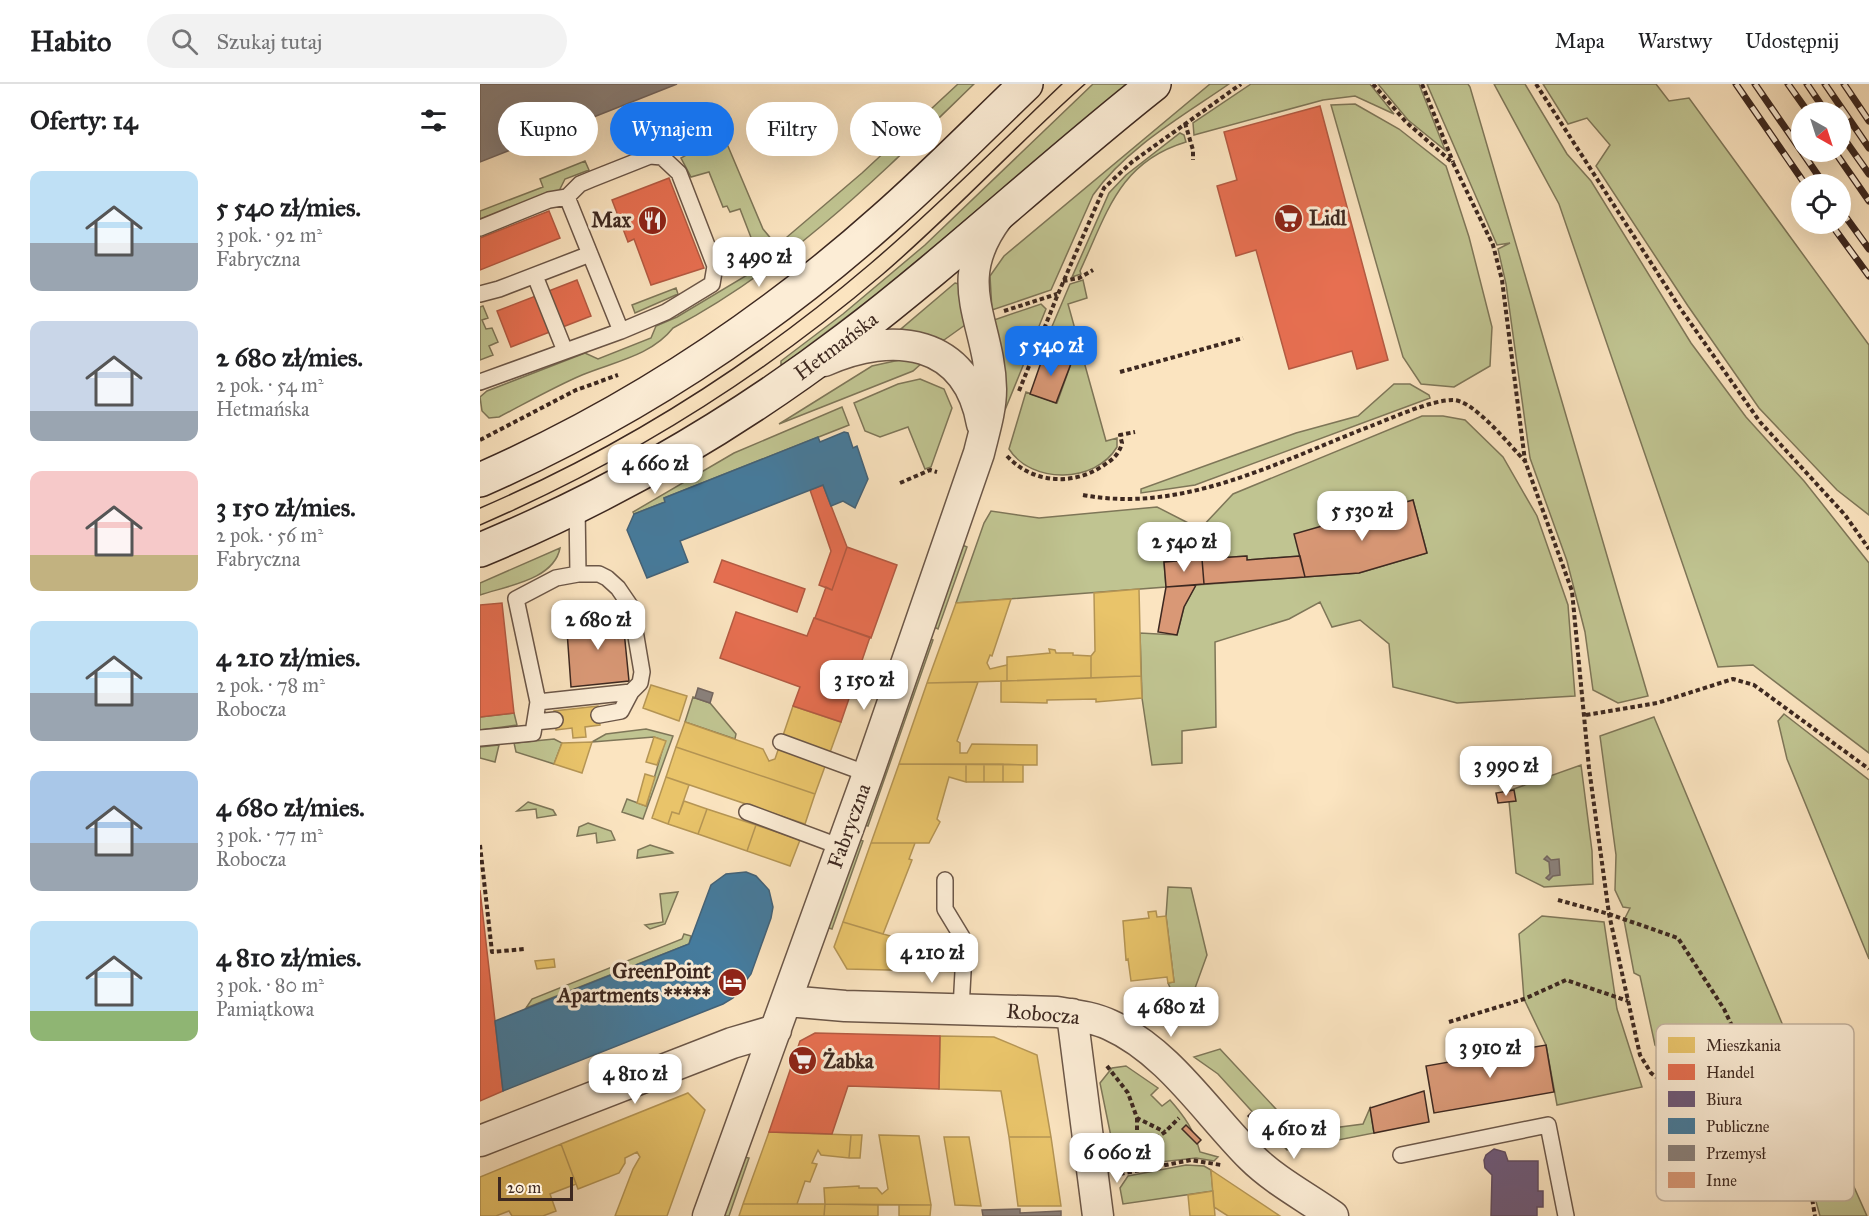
<!DOCTYPE html>
<html lang="pl">
<meta charset="utf-8">
<style>
:root{--surface:#fff;--page:#f2f2f2;--text:#202124;--muted:#757577;--line:#e0e0e0;--accent:#1a73e8}
body{margin:0;font-family:"IM FELL Great Primer",serif;background:var(--page);color:var(--text);height:100vh;display:flex;flex-direction:column;font-size:22px;white-space:nowrap}
*{box-sizing:border-box;margin:0}
p{font-size:20px;color:var(--muted)}
.icon{flex:none;width:33px;height:33px;fill:none;stroke:currentColor;stroke-width:2;stroke-linecap:round;stroke-linejoin:round}
.map{position:relative;flex:1;overflow:hidden}
.side{display:flex;flex-direction:column;background:var(--surface);width:480px}
.side>*{flex:none}
.top-card{position:absolute;left:18px;top:18px;width:570px;height:54px;display:flex;gap:12px}
.needle{width:39px;rotate:141deg}
.controls{position:absolute;left:1311px;top:18px;display:grid;gap:12px}
.controls a{display:grid;place-items:center;width:60px;height:60px;border-radius:50%;background:var(--surface);box-shadow:0 6px 24px #0002;font-size:30px}
.scale{position:absolute;left:18px;bottom:15px;width:75px;box-sizing:border-box;padding-left:6px;border:3px solid #3d2820;border-top:0;font-size:16px;line-height:21px;white-space:nowrap;color:#3d2820;-webkit-text-stroke:4px #fcedd6;paint-order:stroke}
.price{position:absolute;translate:-50% -51px;padding:0 14px;border-radius:12px;background:#fff;color:#222;font-size:20px;line-height:39px;filter:drop-shadow(0 2px 3px #0008)}
.price::after{content:'';position:absolute;left:50%;top:36px;width:18px;height:14px;margin-left:-9px;background:inherit;clip-path:polygon(0 0,100% 0,50% 100%)}
.price.selected{background:var(--accent);color:#fff}
ul{padding:0;list-style:none}
li{display:flex;align-items:center;gap:18px;height:150px;padding:0 30px}
li span{display:grid;place-items:center;flex:none;width:168px;height:120px;border-radius:12px;color:#555}
li>.icon{margin-inline-start:auto}
span .icon{width:72px;height:72px;fill:#fffc;stroke-width:1}
li b{font-size:26px}
h2{display:flex;justify-content:space-between;align-items:center;height:72px;padding:0 30px;font-size:26px}
.pill{padding:0 21px;border-radius:27px;background:var(--surface);box-shadow:0 6px 24px #0002;font-size:21px;line-height:54px}
.pill.selected{background:var(--accent);color:#fff}
header{display:flex;align-items:center;gap:36px;box-sizing:border-box;height:84px;padding:0 30px;background:var(--surface);border-bottom:2px solid var(--line)}
header strong{font-size:28px}
nav{display:flex;gap:33px;margin-inline-start:auto;font-size:21px}
.search{width:420px;height:54px;background:var(--page);display:flex;align-items:center;gap:15px;box-sizing:border-box;padding:0 21px;border-radius:33px;color:var(--muted);font-size:22px}
main{display:flex;flex:1;min-height:0}
.map>svg:first-child{display:block}
</style>
<header>
<strong>Habito</strong>
<div class="search"><svg class="icon" aria-label="search" viewBox="0 0 24 24"><circle cx="10" cy="10" r="6"/><path d="M15 15l6 6"/></svg>Szukaj tutaj</div>
<nav><a>Mapa</a><a>Warstwy</a><a>Udostępnij</a></nav>
</header>
<main>
<section class="side">
<h2>Oferty: 14<svg class="icon" aria-label="filters" viewBox="0 0 24 24"><path d="M4 7h16M4 17h16"/><circle cx="9" cy="7" r="2"/><circle cx="15" cy="17" r="2"/></svg></h2>
<ul>
<li><span style="background:linear-gradient(#bfe0f5 60%,#9aa5b1 0)"><svg class="icon" aria-label="home" viewBox="0 0 24 24"><path d="M3 11l9-7 9 7M6 9v11h12V9"/></svg></span><div><b>5 540 zł/mies.</b><p>3 pok. · 92 m²</p><p>Fabryczna</p></div></li>
<li><span style="background:linear-gradient(#c9d6e8 75%,#9aa5b1 0)"><svg class="icon" aria-label="home" viewBox="0 0 24 24"><path d="M3 11l9-7 9 7M6 9v11h12V9"/></svg></span><div><b>2 680 zł/mies.</b><p>2 pok. · 54 m²</p><p>Hetmańska</p></div></li>
<li><span style="background:linear-gradient(#f6c9c9 70%,#c2b280 0)"><svg class="icon" aria-label="home" viewBox="0 0 24 24"><path d="M3 11l9-7 9 7M6 9v11h12V9"/></svg></span><div><b>3 150 zł/mies.</b><p>2 pok. · 56 m²</p><p>Fabryczna</p></div></li>
<li><span style="background:linear-gradient(#bfe0f5 60%,#9aa5b1 0)"><svg class="icon" aria-label="home" viewBox="0 0 24 24"><path d="M3 11l9-7 9 7M6 9v11h12V9"/></svg></span><div><b>4 210 zł/mies.</b><p>2 pok. · 78 m²</p><p>Robocza</p></div></li>
<li><span style="background:linear-gradient(#a9c7e8 60%,#9aa5b1 0)"><svg class="icon" aria-label="home" viewBox="0 0 24 24"><path d="M3 11l9-7 9 7M6 9v11h12V9"/></svg></span><div><b>4 680 zł/mies.</b><p>3 pok. · 77 m²</p><p>Robocza</p></div></li>
<li><span style="background:linear-gradient(#bfe0f5 75%,#8fb573 0)"><svg class="icon" aria-label="home" viewBox="0 0 24 24"><path d="M3 11l9-7 9 7M6 9v11h12V9"/></svg></span><div><b>4 810 zł/mies.</b><p>3 pok. · 80 m²</p><p>Pamiątkowa</p></div></li>
</ul>
</section>
<div class="map">
<svg width="1389" height="1132" viewBox="0 0 1389 1132">
<rect width="100%" height="100%" fill="#fbe4c0"/>
<filter id="stains"><feTurbulence type="fractalNoise" baseFrequency=".00333" numOctaves="4"/><feColorMatrix values="0 0 0 0 .2 0 0 0 0 .09 0 0 0 0 .02 0 0 0 .5 -.17"/></filter>
<radialGradient id="worn" r=".72"><stop offset=".6" stop-color="#630" stop-opacity="0"/><stop offset="1" stop-color="#630" stop-opacity=".3"/></radialGradient>
<path fill="#c0c491" stroke="#7e7658" stroke-width="1.5" d="M478 0H494C401 90 309 183 193 244 171 272 133 278 102 291 74 303 46 319 19 333L9 334 2 327 0 313 7 307 105 269 118 275 171 254 176 242 197 233 269 190 263 174 277 169 260 125 250 128 247 122 243 123 229 88 211 93 201 74 210 69 205 57 211 55 216 64 237 56 234 49 242 48 283 145 293 157 300 159 382 89Z
M613 0H647L401 207 301 282V277L363 230 445 161Z
M730 0H749C703 32 646 64 613 111L571 206 512 226 510 192 524 172Z
M771 0H890L914 30 875 12 843 16 714 51 713 39Z
M898 0H939L965 66 928 36Z
M947 0H988L990 3 1168 612 1138 619 1113 606 1105 548 1087 477 1050 374 1026 200 1018 165 1030 159 1017 161Z
M1014 0H1045L1087 70 1111 97 1211 259 1266 333 1324 397 1389 479V669L1273 581 1238 583 1079 120Z
M1063 0H1176L1189 17 1209 14 1389 261V431L1357 406 1279 324 1208 222 1116 82 1130 61 1107 34 1088 40Z
M875 20 919 45 966 82 989 153 1012 243 1010 282 974 303 941 300 923 273 851 21Z
M700 49 704 51 706 58C639 78 627 129 600 187L601 190 592 193 629 109 646 91Z
M105 77 109 86 85 95 79 107 0 135V127L63 103 60 95Z
M603 196 607 214 588 220 626 357 637 354V363C615 400 551 400 529 365L546 308 577 319 592 277 562 266 590 200Z
M475 199 479 200 485 241 464 256 421 245Z
M196 204 198 210 155 229 152 221Z
M561 220 566 225 525 326 524 282 514 236Z
M3 222 8 234 2 236 6 245 12 244 18 258 9 262 13 271 0 276V223Z
M424 275 442 279 433 287 299 340 392 282Z
M440 295 464 305 472 324 451 383 445 385 428 343 400 353 385 347 374 319 418 300Z
M914 300H930L949 311 950 314 715 401 661 409V405L816 349 878 332Z
M362 323 369 341 184 414 185 418 154 430 153 428 254 369Z
M942 332H963L985 336 1023 373 1057 432 1088 521 1095 612 977 619 913 603 909 560 880 536 852 543 840 518 809 535 735 558 736 643 702 647V679L672 681 662 614 660 549 697 551 704 523 716 501 879 489 947 469 933 416 820 472 767 476 766 472 684 478 686 503 476 519 504 439 511 427 559 434 677 423 720 445 753 410Z
M482 461 487 463 458 545 452 542Z
M80 464C74 496 26 502 0 511V499Z
M447 554 453 556 388 742 382 740Z
M213 613 230 619 256 650 255 655 205 638Z
M34 629 37 641 0 646V633Z
M1304 630 1389 696V875L1307 675 1298 637Z
M1174 633 1319 980 1387 1132H1340L1299 983 1235 986 1198 980 1175 961 1160 892 1154 889 1144 836 1150 824 1143 823 1135 806 1136 771 1120 652Z
M166 645 193 652 163 735 142 728 147 715 166 722 185 657 174 653 112 658 126 650Z
M74 655 82 659 74 680 36 668 34 659Z
M19 661 15 678 0 674V663Z
M1101 681 1112 767 1113 800 1064 803 1036 789 1028 707Z
M48 718 73 726 76 731 57 734 56 725 37 727Z
M108 739 131 747 135 756 117 759 116 749 97 752 99 743Z
M377 755 383 757 352 845 346 843Z
M170 761 192 768 193 769 157 774 158 766Z
M688 803 711 804 727 871 710 918 699 923 688 899 694 898 686 832Z
M198 808 185 840 170 845 165 841 183 838 180 810Z
M1062 832 1124 838 1137 925 1162 1003 1077 1021 1066 961 1044 915 1039 850Z
M204 850 211 852 209 860 46 924 52 915 202 855Z
M740 965 809 1039 845 1045 883 1040 890 1024 894 1049 807 1066 738 990 714 973Z
M646 982 678 1004 671 1011 682 1022 690 1016C705 1033 714 1046 720 1068L738 1073 734 1077 716 1074 680 1078 679 1072 637 1082 620 999 632 984Z
M264 1073 269 1074 249 1132H243Z
M706 1081 724 1082 731 1086 733 1107 643 1120 640 1104 648 1092Z"/>
<path fill="#e9c46a" stroke="#b59554" stroke-width="1.5" d="M659 505 661 592 611 594V572L615 567 614 509Z
M531 515 512 572 510 571 507 579 510 585 527 581V597L447 599 476 519Z
M569 565 575 566 576 569H593V571L611 572V594L527 597V573L570 569Z
M661 592 662 614 616 618V615L567 616V619L521 618V597Z
M498 598 477 657 480 659V669H487L492 660 557 661V681L419 680 447 599Z
M171 601 207 612 199 637 163 624Z
M118 622 120 641 105 643 106 653 93 654 92 644 76 646 74 627Z
M313 622 361 638 335 710 196 663 205 638 283 665 289 677 295 675Z
M174 653 186 657 177 681 166 678Z
M112 658 102 689 74 680 82 659Z
M196 663 335 710 325 740 186 693Z
M419 680H486V698L469 693 457 735 460 738 449 759H391Z
M486 680H504V698H486Z
M504 680H523V698H504Z
M523 680 543 681V698H523Z
M165 690 175 693 166 722 157 719Z
M186 693 209 701 199 730 192 728 188 740 172 734Z
M204 717 227 725 218 750 188 740 192 728 199 730Z
M227 725 276 741 267 767 218 750Z
M276 741 320 756 310 782 267 767Z
M391 759H435L429 775 432 776 403 850 363 838Z
M676 827 677 833 686 832 694 898 688 899 687 893 651 897 648 875 646 876 643 837 669 834 668 828Z
M363 838 410 852 489 853 490 888 367 885 354 863Z
M74 875 75 883 57 885 55 877Z
M460 952 514 953 557 971 571 1053H529L521 1007 459 1005Z
M208 1009 225 1026 187 1132H135L153 1085 160 1073 157 1068 145 1074V1079L139 1089 98 1105 81 1060Z
M289 1048 371 1051 369 1074 341 1071 338 1066 332 1079 337 1080 330 1098 325 1097 317 1120H263Z
M371 1051H382L380 1074H369Z
M399 1051 439 1052 451 1121 345 1120 344 1104 379 1102V1104H397L402 1110 408 1105Z
M464 1053H489L501 1122 475 1121Z
M529 1053H571L581 1122H538Z
M81 1060 96 1100 70 1110 76 1127 63 1132H32L29 1127 16 1132H0V1093Z
M731 1086 800 1132H748L734 1123Z
M733 1107 735 1132H710L708 1111Z
M263 1120H345L344 1132H259Z
M345 1120 398 1121V1132H344Z
M419 1121H451L450 1132H419Z"/>
<path fill="#e76f51" stroke="#b45a42" stroke-width="1.5" d="M840 22 908 276 877 285 872 267 809 285 776 166 756 172 737 102 757 96 744 48Z
M189 94 224 184 171 201 154 155 148 158 132 116Z
M69 127 80 154 0 186V154Z
M97 196 111 232 31 263 17 227Z
M343 401 367 463 352 506 339 501 351 467 330 406Z
M367 463 417 481 391 554 335 534 346 503 352 506Z
M242 476 325 505 317 528 234 498Z
M22 519 34 629 0 633V521Z
M256 528 327 552 334 534 390 553 361 638 313 622 320 603 240 574Z
M0 806 23 1007 0 1017Z
M335 949 460 952 459 1005 368 1002 352 1050 289 1048 320 957Z"/>
<path fill="#6d597a" stroke="#5f4a5f" stroke-width="1.5" d="M1014 1065 1025 1068 1028 1077H1058V1107H1063V1123H1057V1132H1011L1012 1091 1005 1084 1004 1076 1006 1071Z"/>
<path fill="#457b9d" stroke="#436278" stroke-width="1.5" d="M364 348 368 349 373 364 377 362 388 395 375 424 363 417 351 422 343 401 200 457 208 478 167 494 147 446 154 430 185 418 184 414 338 353 340 358Z
M266 788 276 792 289 806 293 823 291 834 271 890 253 914 243 920 23 1007 15 937 209 860 231 801 246 790Z"/>
<path fill="#8a817c" stroke="#736660" stroke-width="1.5" d="M0 0H197L0 78Z
M218 604 233 609 230 619 215 614Z
M1067 772 1071 776 1079 775 1080 791 1073 792 1069 796 1066 794 1070 790 1069 778 1064 775Z
M540 1125V1129L581 1127V1132H503L502 1126Z"/>
<path fill="#d99876" stroke="#3d2820" stroke-width="1.5" d="M565 267 592 277 576 319 550 310Z
M933 416 947 469 879 489 825 493 814 450Z
M767 472V476L820 472 825 493 724 500 722 475Z
M722 475 724 500 686 503 684 478Z
M716 501 704 523 697 551 678 548 686 503Z
M142 527 149 597 91 603 87 547 97 535Z
M1034 706 1036 717 1018 719 1016 709Z
M1066 961 1074 1008 954 1029 946 982Z
M944 1007 949 1038 894 1049 890 1024Z
M771 1029 783 1041 779 1045 768 1032Z
M706 1041 721 1056 717 1060 702 1045Z"/>
<g fill="none" stroke-linecap="round" stroke-linejoin="round">
<defs>
<path id="lane" d="M0 144 69 116 87 113 141 247
M55 192 85 267
M0 210 19 205 110 170
M0 298 141 247 186 228 232 200 235 182 199 89 182 73 170 72 112 95 100 100 87 113
M97 422 98 490 76 494 36 515 58 618 151 608 160 599 162 588 151 523 138 504 127 494 119 490H98
M119 631 141 627 151 608
M55 638 75 636
M0 654 53 649 58 618
M301 658 388 690
M267 728 361 763
M465 796V825L482 853
M481 925 483 888
M921 1071 1068 1041 1086 1132"/>
<path id="street" d="M344 277C413 246 487 255 502 340
M307 917 365 922 577 928C595 931 613 933 630 941 688 967 727 1029 771 1073 794 1096 826 1113 853 1132
M592 930 618 1132
M0 1057 252 959 296 946
M228 1132 388 690 499 369C504 348 511 327 511 305 510 238 468 199 518 133"/>
<path id="secondary" d="M0 396C148 331 284 242 404 135 453 92 499 45 546 0
M0 466C131 412 255 340 368 254 473 174 570 82 674 0"/>
</defs>
<use href="#lane" stroke="#6c5748" stroke-width="18"/>
<use href="#street" stroke="#6c5748" stroke-width="33"/>
<use href="#secondary" stroke="#3d2820" stroke-width="36"/>
<path stroke="#3d2820" stroke-width="4" stroke-dasharray="4.5 3" stroke-linecap="butt" d="M893 0 926 38 973 79 1013 161 1022 196 1045 377 1092 507 1109 684 1129 830 1160 971 1171 989 1186 1001 1233 998 1269 978 1297 984 1313 1000 1335 1132
M942 0 973 78
M1056 0 1200 224 1280 338 1365 431 1389 465
M705 39 713 66V76
M583 197 599 194 613 186
M524 227 577 210
M640 288 763 254
M539 307 578 210 624 104 652 78 761 0
M0 356 96 306 138 291
M527 372C552 399 591 402 621 383 632 376 639 371 642 359L640 351 655 348
M420 399 450 386 457 388
M603 411C703 430 800 377 891 342 912 334 951 316 973 316 994 316 1030 362 1045 377
M1106 631 1177 619 1253 595 1274 601 1389 685
M0 761 12 868 44 865
M1078 816 1129 830 1198 854 1244 925 1269 978
M969 938 1044 915 1086 896 1148 917
M627 982 648 1009 657 1034 685 1048
M657 1034V1069
M638 1079 685 1048 699 1034
M640 1090 711 1076 741 1081"/>
<use href="#lane" stroke="#fcedd6" stroke-width="15"/>
<use href="#street" stroke="#fcedd6" stroke-width="30"/>
<use href="#secondary" stroke="#fcedd6" stroke-width="33"/>
<path stroke="#3d2820" stroke-width="1.5" d="M0 424C142 363 273 280 390 180 457 123 519 60 582 0
M0 441C146 378 282 293 403 190 473 130 536 61 605 0"/>
<defs>
<path id="rail" d="M1256 0 1325 100
M1275 0 1344 100
M1308 0 1328 28
M1327 0 1346 28
M1345 0 1389 64
M1364 0 1389 37
M1360 49 1389 90
M1355 68 1389 117
M1360 125 1389 165
M1351 140 1389 192"/>
</defs>
<use href="#rail" stroke="#3d2820" stroke-width="7"/>
<use href="#rail" stroke="#fcedd6" stroke-width="4.5" stroke-dasharray="14" stroke-linecap="butt"/>
</g>
<defs>
<symbol id="supermarket-disc" viewBox="-11 -11 22 22"><circle r="9.5" fill="#8f2418" stroke="#fcedd6"/><path d="M-6-5.5h2.5l.6 2H6L4.5 2H-2.5L-4.4-4H-6ZM-1.5 3.2a1.3 1.3 0 1 0 .1 0ZM3 3.2a1.3 1.3 0 1 0 .1 0Z" fill="#fff"/></symbol>
<symbol id="restaurant-disc" viewBox="-11 -11 22 22"><circle r="9.5" fill="#8f2418" stroke="#fcedd6"/><path d="M-5-6h1v4h1v-4h1v4h1v-4h1v5L-1.5 .5V6h-2V.5L-5-1ZM5-6V6H3V1.5H1.5Q1.5-4 5-6Z" fill="#fff"/></symbol>
<symbol id="hotel-disc" viewBox="-11 -11 22 22"><circle r="9.5" fill="#8f2418" stroke="#fcedd6"/><path d="M-6-4.5h1.5V1H6V5H4.5V3h-9V5H-6ZM-4 0a1.8 1.8 0 1 1 3.6 0ZM.5 0V-2.5h3Q6-2.5 6 0Z" fill="#fff"/></symbol>
</defs>
<g fill-rule="evenodd">
<use href="#supermarket-disc" x="792" y="118" width="33" height="33"/>
<use href="#restaurant-disc" x="156" y="120" width="33" height="33"/>
<use href="#hotel-disc" x="236" y="882" width="33" height="33"/>
<use href="#supermarket-disc" x="306" y="960" width="33" height="33"/>
</g>
<g text-anchor="middle" dominant-baseline="central" stroke-width="6" stroke-linejoin="round" paint-order="stroke">
<g font-size="21" font-weight="bold" fill="#3d2820" stroke="#fcedd6" text-anchor="start">
<text x="829" y="134">Lidl</text>
<text x="151" y="136" text-anchor="end">Max</text>
<text x="231" y="887" text-anchor="end">GreenPoint<tspan x="231" dy="24">Apartments *****</tspan></text>
<text x="343" y="977">Żabka</text>
</g>
<g font-size="21" fill="#3d2820" stroke="#fcedd6">
<text transform="translate(356 262) rotate(-37)">Hetmańska</text>
<text transform="translate(369 742) rotate(-70)">Fabryczna</text>
<text transform="translate(563 930) rotate(5)">Robocza</text>
</g>
</g>
<rect x="1176" y="940" width="198" height="177" rx="9" fill="#fcedd6" stroke="#c3b29f" stroke-width="1.5"/>
<rect x="1188" y="953" width="27" height="16" fill="#e9c46a"/>
<rect x="1188" y="980" width="27" height="16" fill="#e76f51"/>
<rect x="1188" y="1007" width="27" height="16" fill="#6d597a"/>
<rect x="1188" y="1034" width="27" height="16" fill="#457b9d"/>
<rect x="1188" y="1061" width="27" height="16" fill="#8a817c"/>
<rect x="1188" y="1088" width="27" height="16" fill="#d99876"/>
<g font-size="16" fill="#3d2820">
<text x="1226" y="967">Mieszkania</text>
<text x="1226" y="994">Handel</text>
<text x="1226" y="1021">Biura</text>
<text x="1226" y="1048">Publiczne</text>
<text x="1226" y="1075">Przemysł</text>
<text x="1226" y="1102">Inne</text>
</g>
<rect width="100%" height="100%" filter="url(#stains)"/>
<rect width="100%" height="100%" fill="url(#worn)"/>
</svg>
<div class="controls">
<a><svg class="needle" viewBox="-14 -14 28 28"><path d="M0-13l5 13h-10z" fill="#e53935"/><path d="M0 13l5-13h-10z" fill="#757577"/></svg></a>
<a><svg class="icon" aria-label="locate" viewBox="0 0 24 24"><circle cx="12" cy="12" r="6"/><path d="M12 2v4M12 18v4M2 12h4M18 12h4"/></svg></a>
</div>
<div class="scale">20 m</div>
<b class="price" style="left:279px;top:204px">3 490 zł</b>
<b class="price selected" style="left:571px;top:293px">5 540 zł</b>
<b class="price" style="left:175px;top:411px">4 660 zł</b>
<b class="price" style="left:882px;top:458px">5 530 zł</b>
<b class="price" style="left:704px;top:489px">2 540 zł</b>
<b class="price" style="left:118px;top:567px">2 680 zł</b>
<b class="price" style="left:384px;top:627px">3 150 zł</b>
<b class="price" style="left:1026px;top:713px">3 990 zł</b>
<b class="price" style="left:452px;top:900px">4 210 zł</b>
<b class="price" style="left:691px;top:954px">4 680 zł</b>
<b class="price" style="left:1010px;top:995px">3 910 zł</b>
<b class="price" style="left:155px;top:1021px">4 810 zł</b>
<b class="price" style="left:814px;top:1076px">4 610 zł</b>
<b class="price" style="left:637px;top:1100px">6 060 zł</b>
<div class="top-card">
<a class="pill">Kupno</a>
<a class="pill selected">Wynajem</a>
<a class="pill">Filtry</a>
<a class="pill">Nowe</a>
</div>
</div>
</main>
